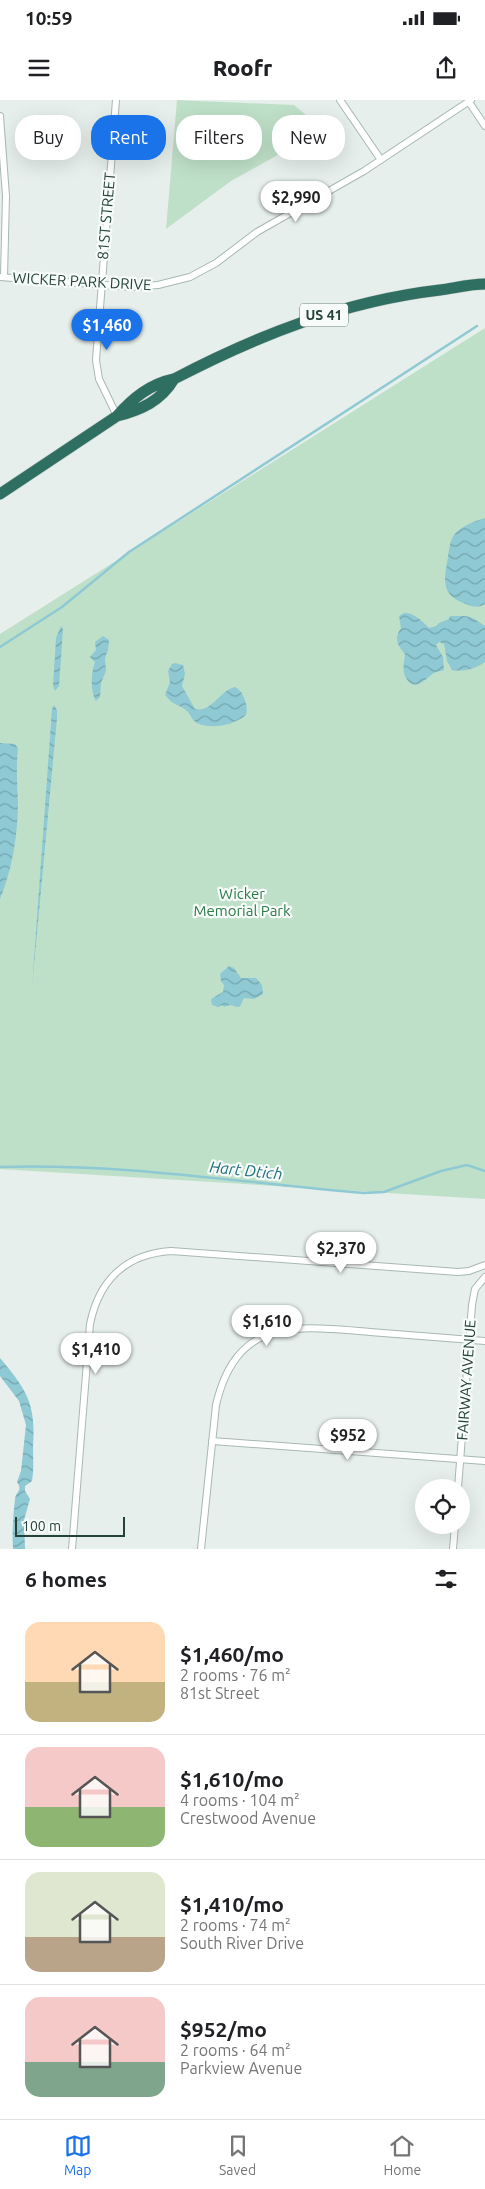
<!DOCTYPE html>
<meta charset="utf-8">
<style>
:root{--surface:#fff;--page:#f6f6f6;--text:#202124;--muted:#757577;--line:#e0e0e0;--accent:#1a73e8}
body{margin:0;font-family:Ubuntu,sans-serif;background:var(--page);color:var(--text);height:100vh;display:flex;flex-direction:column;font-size:19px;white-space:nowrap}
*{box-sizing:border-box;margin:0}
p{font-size:16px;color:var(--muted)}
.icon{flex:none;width:28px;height:28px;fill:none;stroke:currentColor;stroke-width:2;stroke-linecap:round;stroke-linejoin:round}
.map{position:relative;height:1449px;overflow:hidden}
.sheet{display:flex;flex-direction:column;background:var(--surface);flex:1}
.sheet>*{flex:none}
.top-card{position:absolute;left:15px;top:15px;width:455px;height:45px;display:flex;gap:10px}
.tools{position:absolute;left:415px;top:1379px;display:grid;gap:10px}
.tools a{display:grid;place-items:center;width:55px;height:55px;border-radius:50%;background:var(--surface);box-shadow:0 5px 20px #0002;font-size:25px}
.scale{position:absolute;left:15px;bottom:12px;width:110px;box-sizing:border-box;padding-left:5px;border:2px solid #24423a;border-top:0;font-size:14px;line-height:18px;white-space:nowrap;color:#24423a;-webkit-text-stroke:4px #f7fbf9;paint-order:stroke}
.price{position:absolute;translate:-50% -42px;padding:0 11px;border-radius:18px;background:#fff;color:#222;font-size:16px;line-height:32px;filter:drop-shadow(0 1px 2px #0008)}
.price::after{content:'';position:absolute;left:50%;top:30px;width:15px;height:11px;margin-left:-8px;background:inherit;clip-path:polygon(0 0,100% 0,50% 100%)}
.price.active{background:var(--accent);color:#fff}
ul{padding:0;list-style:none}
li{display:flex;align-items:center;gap:15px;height:125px;padding:0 25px}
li+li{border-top:1px solid var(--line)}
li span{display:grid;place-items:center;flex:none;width:140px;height:100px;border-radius:15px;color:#555}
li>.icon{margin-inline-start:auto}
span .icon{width:60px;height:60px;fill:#fffc;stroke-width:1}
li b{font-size:21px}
h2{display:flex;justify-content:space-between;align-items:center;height:60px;padding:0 25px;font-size:21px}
.tag{padding:0 18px;border-radius:20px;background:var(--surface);box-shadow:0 5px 20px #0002;font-size:18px;line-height:45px}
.tag.active{background:var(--accent);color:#fff}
.status{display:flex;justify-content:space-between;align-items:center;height:35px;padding:0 25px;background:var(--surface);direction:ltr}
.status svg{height:14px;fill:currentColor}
header{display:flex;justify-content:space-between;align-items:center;height:65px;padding:0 25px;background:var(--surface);font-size:22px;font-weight:800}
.dock{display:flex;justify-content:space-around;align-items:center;height:70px;border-top:1px solid var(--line);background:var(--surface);font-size:14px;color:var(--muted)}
.dock a{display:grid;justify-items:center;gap:2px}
.dock .active{color:var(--accent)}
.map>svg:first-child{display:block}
</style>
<div class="status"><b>10:59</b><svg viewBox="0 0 49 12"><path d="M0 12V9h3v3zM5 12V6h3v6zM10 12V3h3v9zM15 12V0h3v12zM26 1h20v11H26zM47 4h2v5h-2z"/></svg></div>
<header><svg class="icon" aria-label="menu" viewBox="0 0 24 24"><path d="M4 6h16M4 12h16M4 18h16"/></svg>Roofr<svg class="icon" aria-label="share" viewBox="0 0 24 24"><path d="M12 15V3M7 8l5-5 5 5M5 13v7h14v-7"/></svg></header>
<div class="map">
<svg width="485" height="1449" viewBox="0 0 485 1449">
<defs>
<pattern id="water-waves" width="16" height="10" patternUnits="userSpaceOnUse" patternTransform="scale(1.25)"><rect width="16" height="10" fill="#8ec9d4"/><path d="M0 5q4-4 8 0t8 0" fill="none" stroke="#74a5ad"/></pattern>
</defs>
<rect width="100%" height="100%" fill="#e6efeb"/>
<path fill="#bfe0c8" d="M177 0 294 5 306 15 315 34 231 81 166 129Z
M485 228V1099L0 1069V534Z"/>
<path fill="url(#water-waves)" d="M485 418V504C479 508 473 507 466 504 440 495 444 479 448 457 449 449 450 441 454 435 461 426 475 421 485 418Z
M404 513C415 513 422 521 429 528L436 526 439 523 449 519 450 516C469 516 468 514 485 526V562C474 569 465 572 452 570L447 561 444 544 439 542 436 545 443 557 444 570C442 571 439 571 436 572 428 575 418 592 408 581 401 573 404 563 405 554 397 545 394 538 401 528L399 516Z
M61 526 63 529 59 586 55 591 53 586 56 538Z
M103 536 109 540 108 550 105 558 106 571 101 583 100 597 96 601C90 591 91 572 95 562L90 557 96 550 95 542Z
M175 563 183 565 185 574 182 586 195 609C212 613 220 590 235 587 243 590 249 607 246 615 234 625 212 630 197 623 192 620 191 615 187 611 179 604 173 606 165 595L170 582 168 571 172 564Z
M54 605 57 610V618L32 887 52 609Z
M0 643 15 644 18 648C16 666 17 684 18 702 18 734 12 770 0 799Z
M229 866 234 868 241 878H256L262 885 263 894 254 899 244 898 240 906 237 907 230 905 224 907 222 905 218 907 212 905 211 899 223 892 224 885 221 881 220 874Z
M0 1258C27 1290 36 1304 33 1346 33 1357 34 1369 32 1381L25 1386V1391L30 1399 24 1420 25 1449H13C12 1432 13 1416 15 1399 16 1391 23 1391 17 1382L21 1371 26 1325 19 1301 0 1276Z"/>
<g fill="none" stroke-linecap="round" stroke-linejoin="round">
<path stroke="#8ec9d4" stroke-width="2.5" d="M0 547 62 507 129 452 477 226
M0 1067C122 1063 243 1083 364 1093L384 1092 441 1071 467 1065 485 1071"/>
<defs>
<path id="street" d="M116 0 96 260 99 279 117 316
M340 0 381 60
M469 2 485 26
M0 16 6 96 4 177
M0 177 131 187 158 185 190 177 216 163 257 132 364 71 471 0
M212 1341 485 1361
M458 1388 472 1205 475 1189 485 1177
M72 1449 90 1224C99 1180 126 1154 171 1151L458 1172 469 1171 485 1165
M201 1449 216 1305C237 1216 296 1226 370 1232 408 1235 447 1238 485 1241
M453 1449 455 1425"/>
<path id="highway" d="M117 316C141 310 161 301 174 279
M0 394 117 316C133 298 150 284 174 279 258 235 345 201 440 190 455 188 470 184 485 184"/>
</defs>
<use href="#street" stroke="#a8b8b2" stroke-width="8"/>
<use href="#highway" stroke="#c2cac8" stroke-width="12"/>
<use href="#street" stroke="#fff" stroke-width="6"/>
<use href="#highway" stroke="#2f6f62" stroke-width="11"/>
</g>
<g text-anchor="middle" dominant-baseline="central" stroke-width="4.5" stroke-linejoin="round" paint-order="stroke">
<rect fill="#f7fbf9" stroke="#637a73" stroke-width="1" x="300" y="203.5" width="48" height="23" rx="4"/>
<g font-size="14" font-weight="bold" fill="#24423a">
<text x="324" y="215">US 41</text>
</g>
<g font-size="15" fill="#24423a" stroke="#f7fbf9">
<text transform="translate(106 116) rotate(-85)">81ST STREET</text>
<text transform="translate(82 181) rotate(3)">WICKER PARK DRIVE</text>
<text transform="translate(466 1280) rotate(-86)">FAIRWAY AVENUE</text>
</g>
<g font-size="15" fill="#2d7a4b" stroke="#f7fbf9">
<text x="242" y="793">Wicker<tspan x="242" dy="17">Memorial Park</tspan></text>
</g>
<g font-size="16" font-style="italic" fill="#1c6f80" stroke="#f7fbf9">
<text transform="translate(246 1070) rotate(6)">Hart Dtich</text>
</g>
</g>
</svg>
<div class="tools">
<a><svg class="icon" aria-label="locate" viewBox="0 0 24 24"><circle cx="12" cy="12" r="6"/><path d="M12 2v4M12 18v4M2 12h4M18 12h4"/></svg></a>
</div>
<div class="scale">100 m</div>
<b class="price" style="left:296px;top:123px">$2,990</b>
<b class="price active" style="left:107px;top:251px">$1,460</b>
<b class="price" style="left:341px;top:1174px">$2,370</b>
<b class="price" style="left:267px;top:1247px">$1,610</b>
<b class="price" style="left:96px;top:1275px">$1,410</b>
<b class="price" style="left:348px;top:1361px">$952</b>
<div class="top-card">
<a class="tag">Buy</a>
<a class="tag active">Rent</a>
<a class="tag">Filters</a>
<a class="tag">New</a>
</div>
</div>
<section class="sheet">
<h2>6 homes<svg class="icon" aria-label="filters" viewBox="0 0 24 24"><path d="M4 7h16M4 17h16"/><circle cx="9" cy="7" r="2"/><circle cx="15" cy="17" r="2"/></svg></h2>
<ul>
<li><span style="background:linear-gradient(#ffd9b3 60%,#c2b280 0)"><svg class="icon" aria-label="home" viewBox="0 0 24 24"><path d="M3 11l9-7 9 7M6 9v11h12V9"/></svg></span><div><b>$1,460/mo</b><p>2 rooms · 76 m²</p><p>81st Street</p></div></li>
<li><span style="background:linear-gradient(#f6c9c9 60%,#8fb573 0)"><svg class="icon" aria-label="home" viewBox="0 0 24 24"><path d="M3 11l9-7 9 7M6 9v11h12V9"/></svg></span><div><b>$1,610/mo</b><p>4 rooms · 104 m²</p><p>Crestwood Avenue</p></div></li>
<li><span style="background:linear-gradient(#dfe7d0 65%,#b9a48a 0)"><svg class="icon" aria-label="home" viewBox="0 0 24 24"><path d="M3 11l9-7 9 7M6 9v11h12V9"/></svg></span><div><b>$1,410/mo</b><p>2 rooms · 74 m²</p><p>South River Drive</p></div></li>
<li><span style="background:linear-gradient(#f6c9c9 65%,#7fa58c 0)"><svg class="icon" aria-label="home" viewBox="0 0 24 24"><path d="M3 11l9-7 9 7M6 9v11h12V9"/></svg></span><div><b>$952/mo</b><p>2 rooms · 64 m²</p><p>Parkview Avenue</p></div></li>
</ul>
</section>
<nav class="dock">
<a class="active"><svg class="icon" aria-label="map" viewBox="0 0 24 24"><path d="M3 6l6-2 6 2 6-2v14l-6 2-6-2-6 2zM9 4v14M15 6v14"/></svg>Map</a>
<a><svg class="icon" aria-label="saved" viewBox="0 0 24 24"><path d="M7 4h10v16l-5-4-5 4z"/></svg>Saved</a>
<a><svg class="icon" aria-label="home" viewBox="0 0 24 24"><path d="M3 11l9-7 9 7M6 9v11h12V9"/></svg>Home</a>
</nav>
